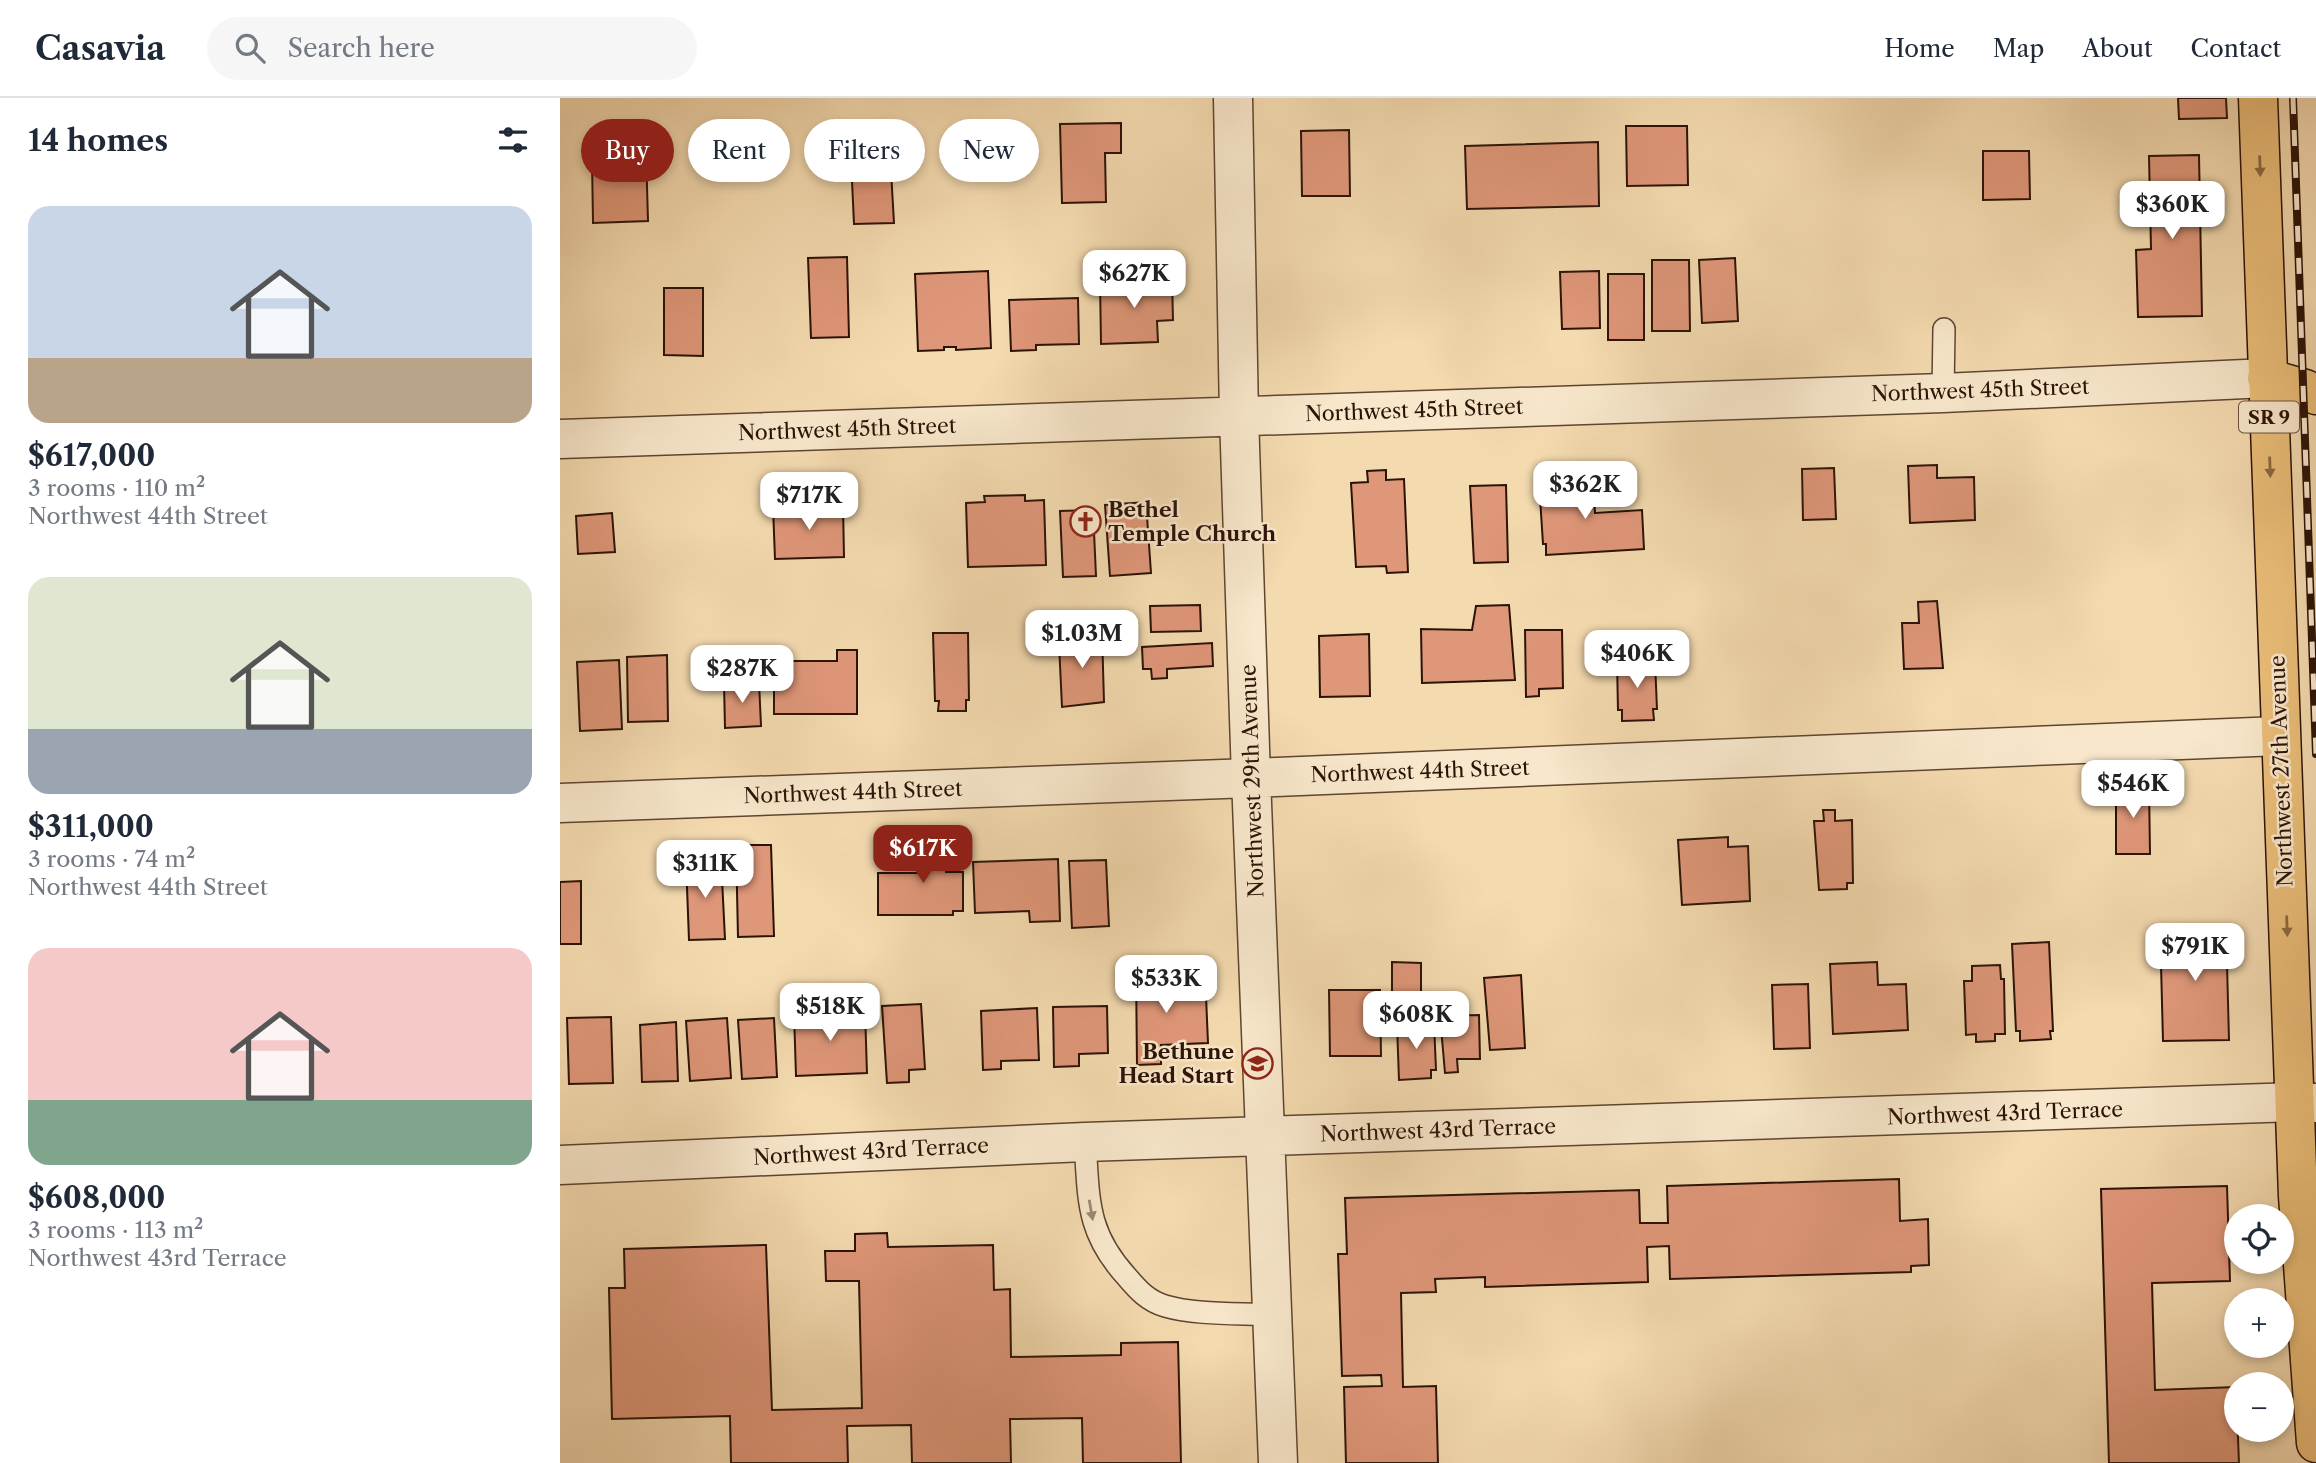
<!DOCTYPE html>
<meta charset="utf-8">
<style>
:root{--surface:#fff;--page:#f6f6f7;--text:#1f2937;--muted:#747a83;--line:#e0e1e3;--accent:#8f2418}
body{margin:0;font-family:"Libre Caslon Text",serif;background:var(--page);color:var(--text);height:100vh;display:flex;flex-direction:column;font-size:26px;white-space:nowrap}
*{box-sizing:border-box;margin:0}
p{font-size:23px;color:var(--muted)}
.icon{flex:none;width:38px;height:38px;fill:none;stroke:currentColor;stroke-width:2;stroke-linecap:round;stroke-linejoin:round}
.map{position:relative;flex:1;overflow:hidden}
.drawer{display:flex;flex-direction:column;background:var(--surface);width:560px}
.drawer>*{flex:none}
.hud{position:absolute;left:21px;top:21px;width:665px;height:63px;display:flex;gap:14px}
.tools{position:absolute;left:1664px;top:1106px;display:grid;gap:14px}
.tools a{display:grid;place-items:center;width:70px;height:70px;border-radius:50%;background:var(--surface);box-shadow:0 4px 10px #0003;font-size:35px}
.price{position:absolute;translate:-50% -60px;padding:0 16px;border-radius:14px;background:#fff;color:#222;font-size:23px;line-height:46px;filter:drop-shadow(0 2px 4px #0008)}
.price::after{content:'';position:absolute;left:50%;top:42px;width:21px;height:16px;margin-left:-10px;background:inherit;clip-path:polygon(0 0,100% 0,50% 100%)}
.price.current{background:var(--accent);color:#fff}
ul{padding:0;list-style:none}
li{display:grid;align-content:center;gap:14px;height:371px;padding:0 28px}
li span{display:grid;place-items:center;height:217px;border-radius:21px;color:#555}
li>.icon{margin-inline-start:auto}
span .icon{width:126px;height:126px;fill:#fffc;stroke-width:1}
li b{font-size:30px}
h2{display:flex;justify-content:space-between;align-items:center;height:84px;padding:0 28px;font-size:30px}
.chip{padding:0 24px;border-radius:32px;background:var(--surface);box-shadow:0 4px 10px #0003;font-size:24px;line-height:63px}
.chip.current{background:var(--accent);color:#fff}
header{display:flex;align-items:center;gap:42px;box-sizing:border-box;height:98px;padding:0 35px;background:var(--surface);border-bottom:2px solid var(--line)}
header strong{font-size:33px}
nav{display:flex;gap:38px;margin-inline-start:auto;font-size:24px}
.search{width:490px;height:63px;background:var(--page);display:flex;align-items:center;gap:18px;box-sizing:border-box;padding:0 24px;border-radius:38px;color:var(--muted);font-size:26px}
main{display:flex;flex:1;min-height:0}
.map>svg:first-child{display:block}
</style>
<header>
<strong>Casavia</strong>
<div class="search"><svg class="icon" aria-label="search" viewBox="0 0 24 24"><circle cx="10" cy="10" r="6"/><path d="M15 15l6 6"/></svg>Search here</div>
<nav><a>Home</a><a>Map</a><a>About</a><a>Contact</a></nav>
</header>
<main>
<section class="drawer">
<h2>14 homes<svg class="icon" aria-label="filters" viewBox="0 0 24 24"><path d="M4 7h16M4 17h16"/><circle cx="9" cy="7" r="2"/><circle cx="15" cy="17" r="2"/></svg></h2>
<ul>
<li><span style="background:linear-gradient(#c9d6e8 70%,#b9a48a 0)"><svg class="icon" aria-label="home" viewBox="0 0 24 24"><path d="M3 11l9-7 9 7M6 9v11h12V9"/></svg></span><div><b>$617,000</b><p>3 rooms · 110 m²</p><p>Northwest 44th Street</p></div></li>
<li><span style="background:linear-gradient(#dfe7d0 70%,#9aa5b1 0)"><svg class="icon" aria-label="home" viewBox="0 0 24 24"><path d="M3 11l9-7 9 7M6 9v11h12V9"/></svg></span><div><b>$311,000</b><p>3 rooms · 74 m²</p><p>Northwest 44th Street</p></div></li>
<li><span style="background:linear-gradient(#f6c9c9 70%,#7fa58c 0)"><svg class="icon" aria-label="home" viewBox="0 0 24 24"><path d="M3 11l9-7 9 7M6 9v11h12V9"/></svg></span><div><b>$608,000</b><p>3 rooms · 113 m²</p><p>Northwest 43rd Terrace</p></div></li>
</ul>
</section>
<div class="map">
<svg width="1756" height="1365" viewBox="0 0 1756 1365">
<rect width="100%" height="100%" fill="#f4daaf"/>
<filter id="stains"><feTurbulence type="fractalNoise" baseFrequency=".00286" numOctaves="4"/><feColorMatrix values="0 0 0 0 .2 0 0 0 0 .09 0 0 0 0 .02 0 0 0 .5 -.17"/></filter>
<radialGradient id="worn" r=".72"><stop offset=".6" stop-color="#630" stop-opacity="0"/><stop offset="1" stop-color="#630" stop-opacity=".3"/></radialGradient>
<path fill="#df9779" stroke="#2c1307" stroke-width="2" d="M1618 0H1666L1667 20 1619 21Z
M561 25V55H545L546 104 502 105 500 26Z
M1066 28H1127L1128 87 1067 88Z
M789 32 790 98H742L741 33Z
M329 38 334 125 294 126 290 40Z
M1038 44 1039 108 907 111 905 48Z
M86 53 88 123 33 125 32 61 60 60V54Z
M1423 53H1469L1470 101 1423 102Z
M1639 57 1642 218 1578 219 1576 152 1591 151 1589 58Z
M287 159 289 239 251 240 248 160Z
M1175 160 1178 223 1142 225 1139 162Z
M1092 162H1129L1130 233H1092Z
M428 173 431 250 396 252V249H384V252L358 253 355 176Z
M1039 173 1040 230 1002 231 1000 174Z
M1048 176H1084V242H1048Z
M612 181 613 222 597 223 598 244 541 246 540 183Z
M104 190H143V258L104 257Z
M518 200 519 246 476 247V252L451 253 449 202Z
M1377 367V380L1414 379 1415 422 1350 425 1348 368Z
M1274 370 1276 421 1243 422 1242 371Z
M826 372V382L844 381 848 474 827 475 826 468 796 469 791 385 808 384 807 373Z
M1033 381 1035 415 1082 412 1084 451 986 457V446H983L979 384Z
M946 387 948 464 914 465 910 388Z
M465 397V403L484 402 486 467 408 469 406 405 425 404 424 398Z
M586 404 591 475 550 478 545 407Z
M283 407 284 459 215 461 213 409Z
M533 412 536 478 503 479 500 413Z
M52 415 55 454 18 456 16 418Z
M1377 503 1383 570 1344 571 1342 525H1359L1358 504Z
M640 507 641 533 591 534 590 508Z
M949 507 955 582 862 585 861 531 912 532 916 508Z
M965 532H1002L1003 590 979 591V598L966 599Z
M542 534 544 604 502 609 499 546H515V535Z
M373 535H408L409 602H406V613H378L379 603H375Z
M809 536 810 598 760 599 759 538Z
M652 545 653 568 607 571V580L592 581 591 571H583L582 549Z
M277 552H297V616H214V563H277Z
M107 557 108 623 68 624 67 559Z
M59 562 62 631 20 633 17 564Z
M1095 563 1097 611H1093L1094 622 1062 623V612H1058L1057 564Z
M199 584 201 628 165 630 164 585Z
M1589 687 1590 756H1556V688Z
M1263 712H1275V723L1292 722 1293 785H1287V791L1259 792 1254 723H1264Z
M365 731H386V774H403V813H393V817H318V775H366Z
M1168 739V749L1188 748 1190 803 1122 807 1118 742Z
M176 747H211L214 838 178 839Z
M161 761 165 841 129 842 126 763Z
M498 761 500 823 470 824 469 813 415 815 413 764Z
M546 762 549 828 512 830 509 763Z
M21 783V846H0V784Z
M1666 827 1669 942 1603 943 1600 828Z
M1489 844 1493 933H1490L1491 941 1460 943V933H1456L1452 846Z
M832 864 861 865V895H832Z
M1317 864 1318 887 1346 886 1348 932 1273 936 1270 866Z
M1440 867 1441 881H1444L1445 936H1435V943L1416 944V936L1406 937 1404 883H1412V868Z
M617 871V897L646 898 648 945 601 947V966L577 967 576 872Z
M961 877 965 950 930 952 924 880Z
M1248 886 1250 950 1214 951 1212 887Z
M769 892H820L821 958H770Z
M361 906 365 971 349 972V984L327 985 322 908Z
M547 908 548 955 519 956V968L494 969 493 909Z
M477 910 479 962 441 963V971L423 972 421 913Z
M305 913 307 975 236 978 234 915Z
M919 917 920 961H897L898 974 885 975 880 918Z
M51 919 53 985 9 986 7 920Z
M167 920 171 980 130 983 126 923Z
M214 920 217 979 182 981 178 922Z
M116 924 118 983 82 984 80 927Z
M874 925 876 972H871V980L839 982 837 927Z
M1339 1081 1340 1123 1368 1121 1369 1167 1351 1168V1174L1110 1181 1109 1148 1087 1149 1088 1184 925 1189V1179L875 1181 876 1194 841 1195 843 1289 876 1288 878 1365H786L784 1289 822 1288 821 1277 782 1278 778 1156H787L785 1100 1079 1092 1080 1125H1108L1107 1088Z
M1667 1088 1670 1183 1592 1185 1595 1292 1676 1289 1679 1365H1549L1541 1091Z
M327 1135 328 1149 433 1147 434 1192 450 1191 451 1259 561 1257V1245L618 1244 621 1365H523L522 1320 450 1321 451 1365H352L351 1327 287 1328 288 1365H171L170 1318 52 1321 49 1190H65L64 1151 206 1147 212 1312 302 1310 299 1183H266L265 1153H295V1136Z"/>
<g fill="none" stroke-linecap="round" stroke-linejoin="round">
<defs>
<path id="service" d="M1383 295 1384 231
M525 1044C529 1102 526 1134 567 1179 578 1192 588 1203 605 1208 635 1217 681 1215 713 1217"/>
<path id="minor" d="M673 0 679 318 691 680 718 1365
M0 341 1383 295 1707 280
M0 705 691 680 1719 638
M0 1067 525 1044 1735 1004 1756 1005"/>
<path id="primary" d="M1698 0 1738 1098 1756 1345
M1707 280 1745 291 1756 297"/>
</defs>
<use href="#service" stroke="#5e4531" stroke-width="24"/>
<use href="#minor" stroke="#5e4531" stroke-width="41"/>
<use href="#primary" stroke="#2c1307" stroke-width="41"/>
<use href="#service" stroke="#f8e7cb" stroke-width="21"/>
<use href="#minor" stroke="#f8e7cb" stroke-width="38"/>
<use href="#primary" stroke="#eabd78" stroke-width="38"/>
<defs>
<path id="rail" d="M1733 0 1756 656"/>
</defs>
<use href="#rail" stroke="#2c1307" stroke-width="8"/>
<use href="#rail" stroke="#f8e7cb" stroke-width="5" stroke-dasharray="16" stroke-linecap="butt"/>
</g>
<defs><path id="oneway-solid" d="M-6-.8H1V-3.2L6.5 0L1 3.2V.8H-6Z" transform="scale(1.75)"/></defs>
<g fill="#8b6840">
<use href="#oneway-solid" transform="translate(1700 68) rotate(88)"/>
<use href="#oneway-solid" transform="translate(1710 369) rotate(88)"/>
<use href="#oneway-solid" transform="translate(1727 828) rotate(88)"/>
</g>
<use fill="#9c8873" href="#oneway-solid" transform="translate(531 1112) rotate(80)"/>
<defs>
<symbol id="church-ring" viewBox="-11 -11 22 22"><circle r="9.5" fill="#f8e7cb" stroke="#8f2418" stroke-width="1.5"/><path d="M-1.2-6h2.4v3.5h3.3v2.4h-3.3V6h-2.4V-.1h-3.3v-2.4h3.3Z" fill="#8f2418"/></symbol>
<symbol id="school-ring" viewBox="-11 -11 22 22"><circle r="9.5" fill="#f8e7cb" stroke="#8f2418" stroke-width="1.5"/><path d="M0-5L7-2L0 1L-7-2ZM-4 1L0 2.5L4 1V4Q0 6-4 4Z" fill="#8f2418"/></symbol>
</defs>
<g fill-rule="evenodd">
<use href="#church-ring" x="508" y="406" width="35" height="35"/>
<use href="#school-ring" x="680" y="948" width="35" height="35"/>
</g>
<g text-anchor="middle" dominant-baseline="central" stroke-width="5" stroke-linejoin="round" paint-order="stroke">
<rect fill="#f8e7cb" stroke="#695342" stroke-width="2" x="1679" y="303.5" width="60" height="31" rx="5"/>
<g font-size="19" font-weight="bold" fill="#2c1307">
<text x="1709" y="319">SR 9</text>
</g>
<g font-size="21" fill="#2c1307" stroke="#f8e7cb">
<text transform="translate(1420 292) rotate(-2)">Northwest 45th Street</text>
<text transform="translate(854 312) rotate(-2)">Northwest 45th Street</text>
<text transform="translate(287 331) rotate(-2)">Northwest 45th Street</text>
<text transform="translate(860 673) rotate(-2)">Northwest 44th Street</text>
<text transform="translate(1721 673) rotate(-92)">Northwest 27th Avenue</text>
<text transform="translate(692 683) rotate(-92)">Northwest 29th Avenue</text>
<text transform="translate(293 694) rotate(-2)">Northwest 44th Street</text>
<text transform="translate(1445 1015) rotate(-2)">Northwest 43rd Terrace</text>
<text transform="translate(878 1032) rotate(-2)">Northwest 43rd Terrace</text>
<text transform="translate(311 1053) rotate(-3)">Northwest 43rd Terrace</text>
</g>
<g font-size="21" font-weight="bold" fill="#2c1307" stroke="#f8e7cb" text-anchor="start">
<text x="548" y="411">Bethel<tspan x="548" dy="24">Temple Church</tspan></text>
<text x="674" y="953" text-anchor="end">Bethune<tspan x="674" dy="24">Head Start</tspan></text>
</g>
</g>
<rect width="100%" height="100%" filter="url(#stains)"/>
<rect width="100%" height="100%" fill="url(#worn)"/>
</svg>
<div class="tools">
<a><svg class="icon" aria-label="locate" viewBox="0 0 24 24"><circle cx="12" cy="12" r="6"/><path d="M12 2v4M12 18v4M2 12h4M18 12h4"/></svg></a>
<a>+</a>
<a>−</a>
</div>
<b class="price" style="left:1612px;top:143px">$360K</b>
<b class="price" style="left:574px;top:212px">$627K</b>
<b class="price" style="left:1025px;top:423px">$362K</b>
<b class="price" style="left:249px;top:434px">$717K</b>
<b class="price" style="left:522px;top:572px">$1.03M</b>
<b class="price" style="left:1077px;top:592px">$406K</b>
<b class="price" style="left:182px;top:607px">$287K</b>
<b class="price" style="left:1573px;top:722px">$546K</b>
<b class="price current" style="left:363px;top:787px">$617K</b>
<b class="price" style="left:145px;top:802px">$311K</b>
<b class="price" style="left:1635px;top:885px">$791K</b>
<b class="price" style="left:606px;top:917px">$533K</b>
<b class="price" style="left:270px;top:945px">$518K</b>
<b class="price" style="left:856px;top:953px">$608K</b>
<div class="hud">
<a class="chip current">Buy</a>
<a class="chip">Rent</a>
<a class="chip">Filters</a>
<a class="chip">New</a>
</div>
</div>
</main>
